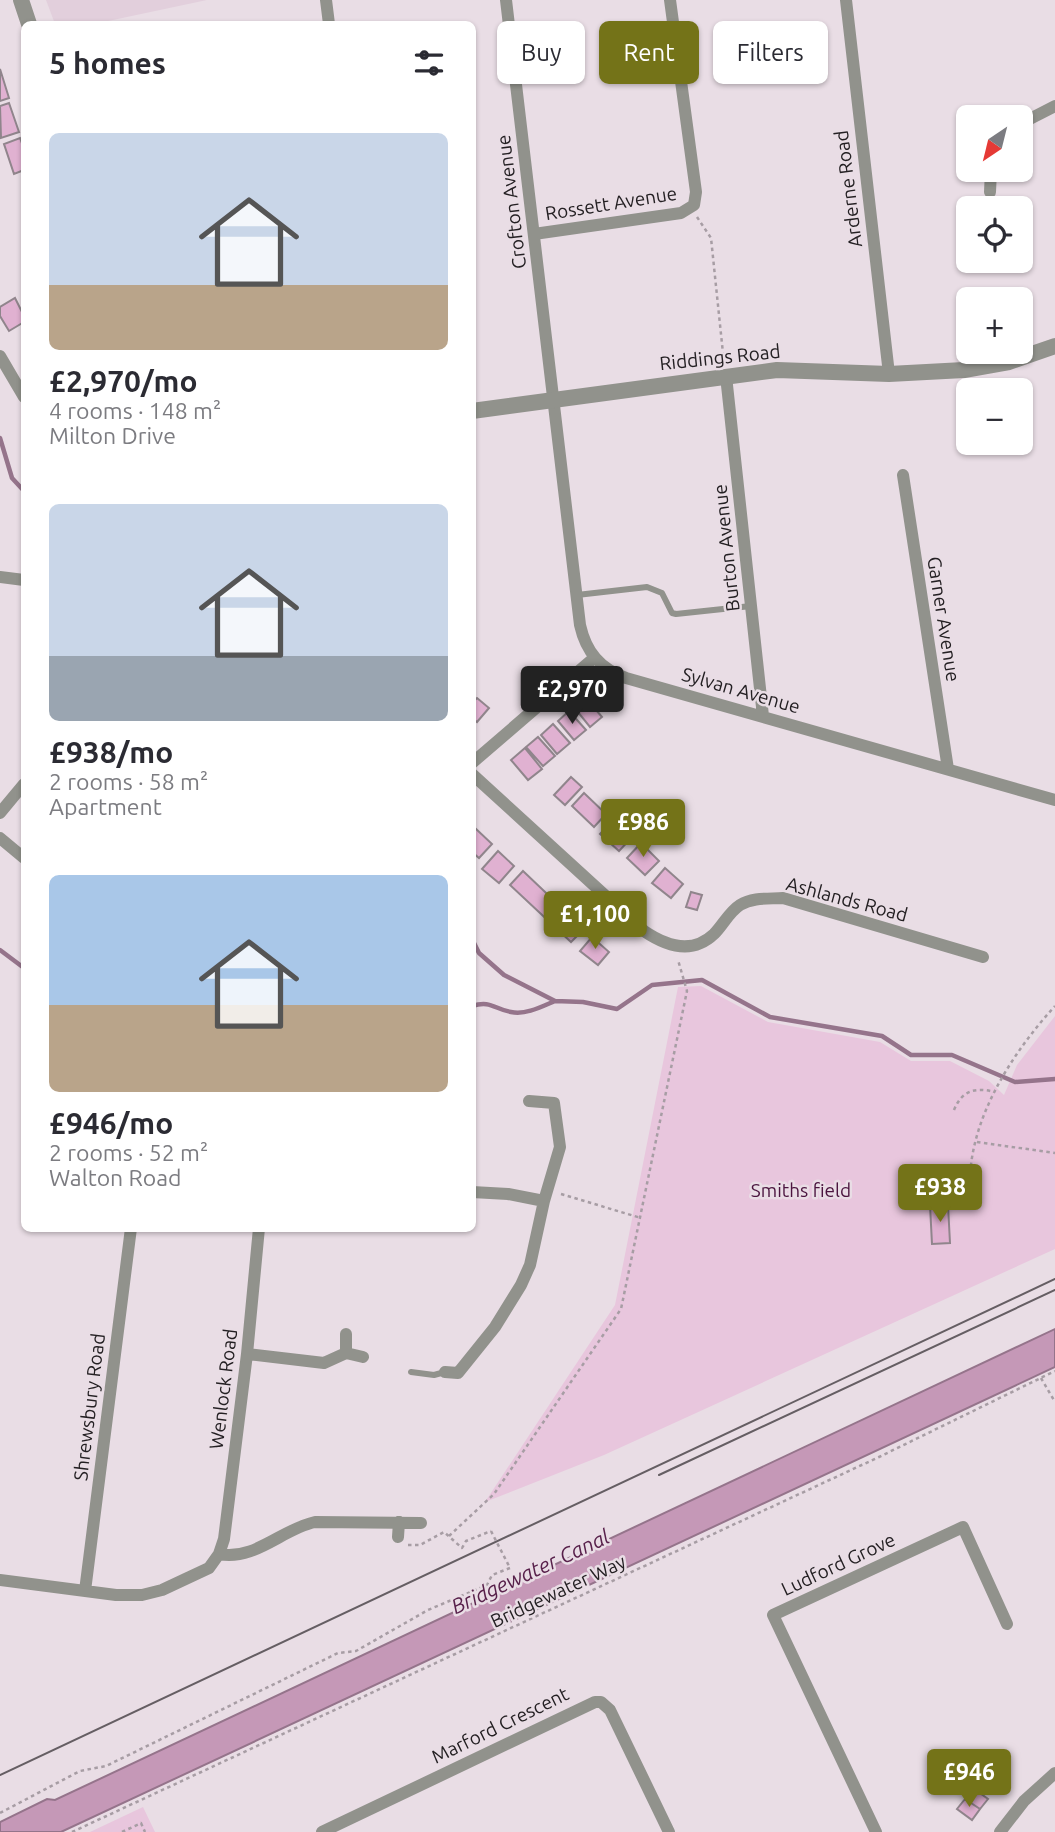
<!DOCTYPE html>
<meta charset="utf-8">
<style>
:root{--surface:#fff;--page:#f7f7f7;--text:#2b2b33;--muted:#7c7c81;--accent:#747318}
body{margin:0;font-family:Ubuntu,sans-serif;background:var(--page);color:var(--text);height:100vh;display:flex;flex-direction:column;font-size:26px;white-space:nowrap}
*{box-sizing:border-box;margin:0}
p{font-size:23px;color:var(--muted)}
.icon{flex:none;width:38px;height:38px;fill:none;stroke:currentColor;stroke-width:2;stroke-linecap:round;stroke-linejoin:round}
.map{position:relative;flex:1;overflow:hidden}
.drawer{position:absolute;left:21px;top:21px;width:455px;height:1211px;display:flex;flex-direction:column;background:var(--surface);border-radius:10px;box-shadow:0 2px 5px #0004}
.drawer>*{flex:none}
.guide{position:absolute;left:497px;top:21px;width:452px;height:63px;display:flex;gap:14px}
.needle{width:46px;rotate:215deg}
.tools{position:absolute;left:956px;top:105px;display:grid;gap:14px}
.tools a{display:grid;place-items:center;width:77px;height:77px;border-radius:10px;background:var(--surface);box-shadow:0 2px 5px #0004;font-size:35px}
.price{position:absolute;translate:-50% -60px;padding:0 16px;border-radius:7px;background:var(--accent);color:#fff;font-size:23px;line-height:46px;filter:drop-shadow(0 2px 4px #0008)}
.price::after{content:'';position:absolute;left:50%;top:42px;width:21px;height:16px;margin-left:-10px;background:inherit;clip-path:polygon(0 0,100% 0,50% 100%)}
.price.selected{background:#222;color:#fff}
ul{padding:0;list-style:none}
li{display:grid;align-content:center;gap:14px;height:371px;padding:0 28px}
li span{display:grid;place-items:center;height:217px;border-radius:10px;color:#555}
li>.icon{margin-inline-start:auto}
span .icon{width:126px;height:126px;fill:#fffc;stroke-width:1}
li b{font-size:30px}
h2{display:flex;justify-content:space-between;align-items:center;height:84px;padding:0 28px;font-size:30px}
.tag{padding:0 24px;border-radius:10px;background:var(--surface);box-shadow:0 2px 5px #0004;font-size:24px;line-height:63px}
.tag.selected{background:var(--accent);color:#fff}
.map>svg:first-child{display:block}
</style>
<div class="map">
<svg width="1055" height="1832" viewBox="0 0 1055 1832">
<rect width="100%" height="100%" fill="#e9dde5"/>
<path fill="#e2cfdc" d="M46 0H207L94 24H55Z"/>
<path fill="#e8c6dd" d="M701 986 768 1022 880 1042 911 1061H950L989 1081 1004 1095 1017 1065 1055 1016V1249L604 1455 485 1502 615 1305 678 987Z
M143 1807 155 1832H90Z"/>
<path fill="#c598b7" stroke="#95748b" stroke-width="2" d="M1055 1329V1367L61 1832H0V1822L47 1799 55 1800Z"/>
<g fill="none" stroke-linecap="round" stroke-linejoin="round">
<path stroke="#95748b" stroke-width="4.5" d="M0 438 12 478 24 491
M472 939 479 953 504 975 555 1001 583 1002 617 1009 652 985 702 980 770 1017 882 1036 911 1055H952L1015 1082 1055 1079
M0 950 24 968
M472 1006C491 1000 494 1009 511 1012 526 1015 541 1007 555 1001"/>
</g>
<path fill="#e0b1d1" stroke="#90858c" stroke-width="2" d="M0 69 9 98 0 101Z
M9 103 19 132 1 138 0 106Z
M20 138 24 149V170L14 174 4 144Z
M15 298 24 316V322L9 331 0 316V307Z
M585 697 602 717 590 727 573 706Z
M477 698 489 708 477 722 472 718V703Z
M569 711 586 730 574 740 558 721Z
M553 724 570 743 557 754 541 735Z
M538 737 555 756 543 766 526 747Z
M525 748 542 769 528 780 511 760Z
M571 777 582 787 565 805 554 795Z
M584 793 606 814 594 827 572 806Z
M613 820 632 837 619 851 600 834Z
M475 828 492 844 479 858 472 852V831Z
M641 843 659 861 645 875 627 858Z
M498 851 514 866 499 883 482 869Z
M665 868 683 884 671 898 652 883Z
M523 871 584 929 571 942 510 885Z
M691 892 702 895 697 910 686 907Z
M592 937 609 952 598 965 580 951Z
M930 1205H948L950 1243 932 1244Z
M973 1788 988 1799 980 1809 965 1799Z
M965 1799 980 1809 972 1820 957 1809Z"/>
<g fill="none" stroke-linecap="round" stroke-linejoin="round">
<path stroke="#a79da4" stroke-width="2.5" stroke-dasharray="3.5 3.5" stroke-linecap="butt" d="M697 217 711 238 724 363
M954 1110C962 1090 976 1087 995 1092
M977 1142 1055 1153
M970 1187C968 1121 1012 1053 1055 1006
M561 1194 641 1218
M1041 1378 1055 1402
M449 1536 494 1494 621 1309 687 991 678 960
M408 1545H420L444 1532 462 1548 466 1541 491 1531
M0 1813 80 1771 106 1766 338 1653 356 1651 428 1610 487 1585 492 1575 510 1568
M72 1832 879 1457 1055 1371
M122 1832 141 1823 145 1832"/>
<path stroke="#91928c" stroke-width="6" d="M577 595 647 587 662 593 672 613 676 614 751 606
M411 1372 434 1375 445 1372"/>
<path stroke="#91928c" stroke-width="12" d="M326 0 329 24
M506 0 580 625C586 652 600 669 626 678L1055 800
M846 0 889 374
M1020 124 1055 106
M990 192 991 170
M534 234 681 213 694 205 696 192 670 0
M0 356 24 397
M726 376 763 716
M903 475 948 769
M0 577 24 580
M472 763 594 658
M472 774 644 931C666 946 692 955 714 934 723 925 729 912 740 905 753 897 769 899 783 898L983 957
M0 813 24 784
M0 838 24 858
M472 1192 508 1194 544 1201
M346 1334V1353
M247 1354 324 1363 346 1353 363 1357
M445 1372 458 1373 495 1327 521 1285 530 1265 544 1201 560 1147 554 1103 529 1101
M398 1537 399 1522
M219 1554C255 1561 282 1529 315 1522L421 1523
M0 1580 116 1595H142L162 1590 209 1568 219 1554 224 1539 247 1354 259 1228
M85 1591 131 1228
M322 1832 595 1702H601L610 1710 669 1832
M876 1832 773 1615 963 1527 1007 1624
M1000 1832 1024 1801 1055 1773"/>
<path stroke="#91928c" stroke-width="16" d="M21 0 29 24
M472 411 777 370 889 374 964 370 1009 362 1055 346"/>
<path stroke="#655e63" stroke-width="2" d="M659 1475 1055 1290
M0 1775 1055 1279"/>
<path stroke="#a79da4" stroke-width="2.5" stroke-dasharray="3.5 3.5" stroke-linecap="butt" d="M491 1531 510 1568"/>
</g>
<g text-anchor="middle" dominant-baseline="central" stroke-width="5" stroke-linejoin="round" paint-order="stroke">
<g font-size="19" fill="#242023" stroke="#e9dde5">
<text transform="translate(848 189) rotate(-97)">Arderne Road</text>
<text transform="translate(511 202) rotate(-97)">Crofton Avenue</text>
<text transform="translate(611 203) rotate(-9)">Rossett Avenue</text>
<text transform="translate(720 357) rotate(-6)">Riddings Road</text>
<text transform="translate(726 548) rotate(-96)">Burton Avenue</text>
<text transform="translate(944 619) rotate(81)">Garner Avenue</text>
<text transform="translate(741 690) rotate(16)">Sylvan Avenue</text>
<text transform="translate(847 899) rotate(15)">Ashlands Road</text>
<text transform="translate(223 1389) rotate(-83)">Wenlock Road</text>
<text transform="translate(89 1407) rotate(-83)">Shrewsbury Road</text>
<text transform="translate(838 1564) rotate(-25)">Ludford Grove</text>
<text transform="translate(558 1591) rotate(-25)">Bridgewater Way</text>
<text transform="translate(500 1725) rotate(-26)">Marford Crescent</text>
</g>
<g font-size="19" fill="#4b153f" stroke="#e9dde5">
<text x="801" y="1190">Smiths field</text>
</g>
<g font-size="21" font-style="italic" fill="#58214b" stroke="#e9dde5">
<text transform="translate(530 1571) rotate(-25)">Bridgewater Canal</text>
</g>
</g>
</svg>
<div class="tools">
<a><svg class="needle" viewBox="-14 -14 28 28"><path d="M0-13l5 13h-10z" fill="#e53935"/><path d="M0 13l5-13h-10z" fill="#7c7c81"/></svg></a>
<a><svg class="icon" aria-label="locate" viewBox="0 0 24 24"><circle cx="12" cy="12" r="6"/><path d="M12 2v4M12 18v4M2 12h4M18 12h4"/></svg></a>
<a>+</a>
<a>−</a>
</div>
<b class="price selected" style="left:572px;top:726px">£2,970</b>
<b class="price" style="left:643px;top:859px">£986</b>
<b class="price" style="left:595px;top:951px">£1,100</b>
<b class="price" style="left:940px;top:1224px">£938</b>
<b class="price" style="left:969px;top:1809px">£946</b>
<div class="guide">
<a class="tag">Buy</a>
<a class="tag selected">Rent</a>
<a class="tag">Filters</a>
</div>
<section class="drawer">
<h2>5 homes<svg class="icon" aria-label="filters" viewBox="0 0 24 24"><path d="M4 7h16M4 17h16"/><circle cx="9" cy="7" r="2"/><circle cx="15" cy="17" r="2"/></svg></h2>
<ul>
<li><span style="background:linear-gradient(#c9d6e8 70%,#b9a48a 0)"><svg class="icon" aria-label="home" viewBox="0 0 24 24"><path d="M3 11l9-7 9 7M6 9v11h12V9"/></svg></span><div><b>£2,970/mo</b><p>4 rooms · 148 m²</p><p>Milton Drive</p></div></li>
<li><span style="background:linear-gradient(#c9d6e8 70%,#9aa5b1 0)"><svg class="icon" aria-label="home" viewBox="0 0 24 24"><path d="M3 11l9-7 9 7M6 9v11h12V9"/></svg></span><div><b>£938/mo</b><p>2 rooms · 58 m²</p><p>Apartment</p></div></li>
<li><span style="background:linear-gradient(#a9c7e8 60%,#b9a48a 0)"><svg class="icon" aria-label="home" viewBox="0 0 24 24"><path d="M3 11l9-7 9 7M6 9v11h12V9"/></svg></span><div><b>£946/mo</b><p>2 rooms · 52 m²</p><p>Walton Road</p></div></li>
</ul>
</section>
</div>
